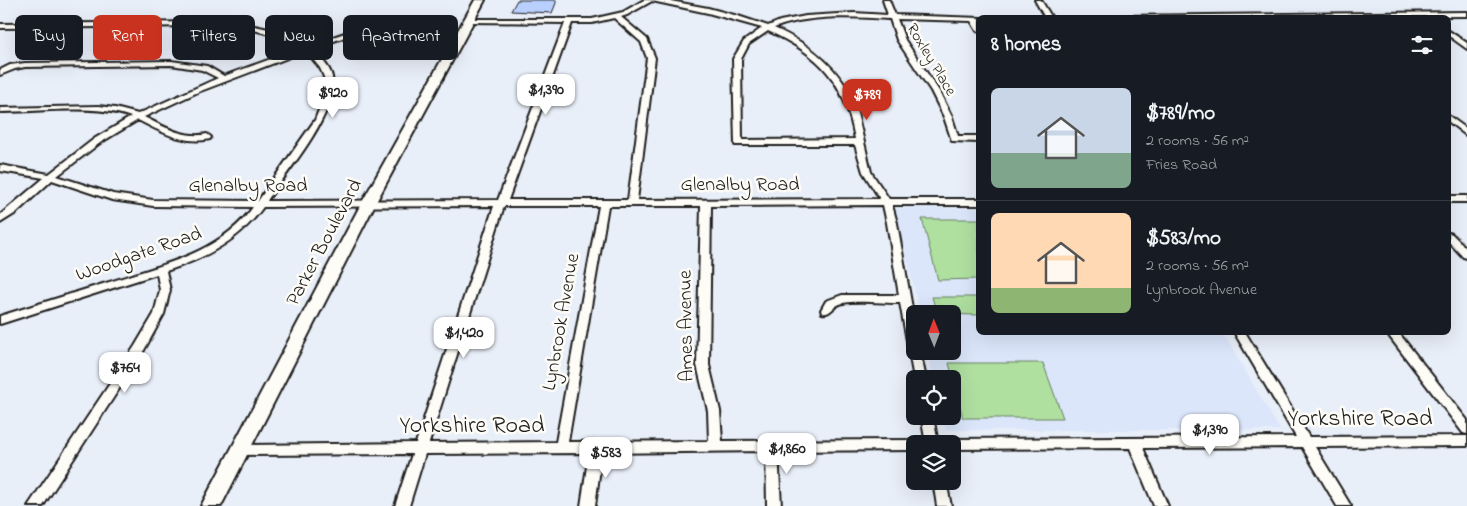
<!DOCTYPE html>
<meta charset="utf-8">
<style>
:root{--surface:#171b24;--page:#20242c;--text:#f1f3f6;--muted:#9ea1a6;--line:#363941;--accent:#c8321e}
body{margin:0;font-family:"Indie Flower",sans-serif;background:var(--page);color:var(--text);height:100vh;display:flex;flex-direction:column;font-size:19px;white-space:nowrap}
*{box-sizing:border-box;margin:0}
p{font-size:16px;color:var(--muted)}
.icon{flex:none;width:28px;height:28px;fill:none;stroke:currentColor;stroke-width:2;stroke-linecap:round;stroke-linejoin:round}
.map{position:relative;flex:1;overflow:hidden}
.panel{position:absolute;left:976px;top:15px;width:475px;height:320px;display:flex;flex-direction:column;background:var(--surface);border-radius:8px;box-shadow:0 5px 20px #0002}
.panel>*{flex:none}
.banner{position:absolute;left:15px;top:15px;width:475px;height:45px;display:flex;gap:10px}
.needle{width:32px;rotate:359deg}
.fabs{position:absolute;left:906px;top:305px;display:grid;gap:10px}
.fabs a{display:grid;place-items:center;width:55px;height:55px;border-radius:8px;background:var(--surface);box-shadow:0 5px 20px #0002;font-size:25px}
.price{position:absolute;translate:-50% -42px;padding:0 11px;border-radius:10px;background:#fff;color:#222;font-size:16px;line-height:32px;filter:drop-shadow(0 1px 2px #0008)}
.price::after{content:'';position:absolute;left:50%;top:30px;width:15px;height:11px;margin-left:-8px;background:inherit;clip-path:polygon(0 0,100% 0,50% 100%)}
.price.current{background:var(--accent);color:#fff}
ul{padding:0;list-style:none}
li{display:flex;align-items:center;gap:15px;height:125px;padding:0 15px}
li+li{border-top:1px solid var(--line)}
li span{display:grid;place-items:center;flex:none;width:140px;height:100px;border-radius:8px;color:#555}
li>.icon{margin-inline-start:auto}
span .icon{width:60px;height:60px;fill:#fffc;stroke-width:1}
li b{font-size:21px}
h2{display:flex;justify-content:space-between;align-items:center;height:60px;padding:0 15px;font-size:21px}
.pill{padding:0 18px;border-radius:8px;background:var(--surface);box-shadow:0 5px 20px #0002;font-size:18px;line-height:45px}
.pill.current{background:var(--accent);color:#fff}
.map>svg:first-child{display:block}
</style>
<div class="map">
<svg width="1467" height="506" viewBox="0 0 1467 506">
<rect width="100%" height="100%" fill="#e9eff9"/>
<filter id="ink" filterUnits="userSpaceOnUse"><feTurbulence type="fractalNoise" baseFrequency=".02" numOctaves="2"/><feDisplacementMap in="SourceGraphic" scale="10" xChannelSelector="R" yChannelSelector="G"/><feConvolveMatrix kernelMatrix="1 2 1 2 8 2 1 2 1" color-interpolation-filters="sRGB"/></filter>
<g filter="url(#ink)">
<path fill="#dbe6fb" d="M895 208H979V332L1223 333 1280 430H946L943 416H952V379H934L928 351H952V314H920Z"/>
<path fill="#afe0a0" stroke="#667e5e" d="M922 219H979V279L938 280Z
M932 297H978L979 315 937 314Z
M949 363H1043L1063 418H963Z"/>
<path fill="#b9d0ff" stroke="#1c1c1c" d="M517 0H556V3L552 13 511 11Z"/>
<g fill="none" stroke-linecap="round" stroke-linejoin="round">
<defs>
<path id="street" d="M644 0H665L708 8 738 16 768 26 780 21 806 16 854 13 888 15 883 0H889L895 15 981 18H979V32L977 31 971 21 897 19 905 40 939 91 952 117 958 136H979V142L952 141 944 117 931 91 897 40 890 19C852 17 810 14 774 28 810 44 839 67 855 104L871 172 889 199H979V205H892L897 223 915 325V351H920L926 379H915V381L914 379 900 303C885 303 855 300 843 303 833 305 831 315 822 313L821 310 826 301 842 295H899L887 223 883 205 711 206 709 365 720 411 722 441 915 440 919 441 921 444H915V450L778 451 781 506H767L766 451 602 453 595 506H581L589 453 425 454 409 506H395L412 454 239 455 235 454 233 450 235 446 239 445 416 443 494 206 263 207C240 240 204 259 166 271L170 290 164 314 143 352 43 506H28L135 346 154 314 160 290 157 274 0 324V316C35 305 71 294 106 283 158 266 220 254 253 207L153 206 112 200 52 180 16 213 0 223V215L44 178 0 171V165L49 174 94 139 131 117C97 104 37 112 0 112V108L99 106 115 108 138 114 218 78 202 70 171 65 25 67 15 69 0 75V70L10 65 25 63 171 61 207 66 224 76 301 48 277 36 250 29 205 26 0 28V24L205 22 250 25 282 32 307 46 368 25H372V27L312 49C319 57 330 66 332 77 339 112 287 172 267 201L498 200 565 23 469 22 467 21V19H592L623 12ZM652 1 708 13 762 28 744 41 733 59 735 145H855L863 172 880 199 637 200 655 58 647 39 621 17 627 15ZM614 18 641 42 647 58 628 200H508L572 23H592ZM768 31C821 55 845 82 855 139L742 140 741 59 749 44ZM306 51 320 68 324 77 322 102 315 120 258 201 153 200 113 194 57 176 100 143 138 120C162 132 183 145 210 139L211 137 207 134C184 139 165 127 144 117L198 92ZM504 206H599L556 442 429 443ZM608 206H701L697 365 708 411 709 441 568 442Z
M1035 0H1041L1052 18H1045Z
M1467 12V16L1111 18 1114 16Z
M1449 31 1467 43V49L1449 36Z
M1449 116 1467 129V136L1449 122Z
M1449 196H1467V202H1449Z
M1449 233 1452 234 1467 249V258L1463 257 1449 242Z
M1234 332H1245L1309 437 1467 436V446L1315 447 1351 506H1337L1302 447 1143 448 1168 506H1154L1130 448 952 449V444H946L948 440 952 439 1296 437Z
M1386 332H1398L1467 420V434L1463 433Z
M921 416H933L938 444H926Z
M933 481H946L951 506H937Z"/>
<path id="secondary" d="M475 0H485L375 204 221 506H201L361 204Z"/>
</defs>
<use href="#street" stroke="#1c1c1c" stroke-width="4"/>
<use href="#secondary" stroke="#1c1c1c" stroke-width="4"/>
<use href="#street" fill="#fdfcf7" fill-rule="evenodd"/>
<use href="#secondary" fill="#fdfcf7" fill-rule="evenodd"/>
</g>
</g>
<g text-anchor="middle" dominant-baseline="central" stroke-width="5" stroke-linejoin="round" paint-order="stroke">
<g font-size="16" fill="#1c1c1c" stroke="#fdfcf7">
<text transform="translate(931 60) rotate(59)">Roxley Place</text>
</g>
<g font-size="20" fill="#1c1c1c" stroke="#fdfcf7">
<text x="740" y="185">Glenalby Road</text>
<text x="248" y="186">Glenalby Road</text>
<text transform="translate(325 243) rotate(-62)">Parker Boulevard</text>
<text transform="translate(139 255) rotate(-19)">Woodgate Road</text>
<text transform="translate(562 322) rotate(-80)">Lynbrook Avenue</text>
<text transform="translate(687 326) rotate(-91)">Ames Avenue</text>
</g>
<g font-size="24" fill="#1c1c1c" stroke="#fdfcf7">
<text x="1360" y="419">Yorkshire Road</text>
<text x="472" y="426">Yorkshire Road</text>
</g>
</g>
</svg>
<div class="fabs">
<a><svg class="needle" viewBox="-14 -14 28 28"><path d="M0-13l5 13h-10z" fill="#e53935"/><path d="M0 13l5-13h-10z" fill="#9ea1a6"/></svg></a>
<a><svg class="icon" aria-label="locate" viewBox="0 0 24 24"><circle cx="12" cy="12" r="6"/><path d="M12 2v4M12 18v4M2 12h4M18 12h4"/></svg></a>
<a><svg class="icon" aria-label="layers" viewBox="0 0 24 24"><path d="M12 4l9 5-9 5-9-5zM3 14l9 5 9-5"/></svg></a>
</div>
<b class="price" style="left:546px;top:116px">$1,390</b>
<b class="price" style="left:333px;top:119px">$920</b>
<b class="price current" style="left:867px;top:121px">$789</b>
<b class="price" style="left:464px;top:359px">$1,420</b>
<b class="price" style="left:125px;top:394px">$764</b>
<b class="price" style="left:1210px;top:456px">$1,390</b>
<b class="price" style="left:787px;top:475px">$1,860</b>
<b class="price" style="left:606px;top:479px">$583</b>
<div class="banner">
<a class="pill">Buy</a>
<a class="pill current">Rent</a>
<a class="pill">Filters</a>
<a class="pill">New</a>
<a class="pill">Apartment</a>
</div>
<section class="panel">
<h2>8 homes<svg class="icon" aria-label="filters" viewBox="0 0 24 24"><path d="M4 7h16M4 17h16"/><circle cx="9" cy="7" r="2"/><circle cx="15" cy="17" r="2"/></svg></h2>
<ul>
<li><span style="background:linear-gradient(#c9d6e8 65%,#7fa58c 0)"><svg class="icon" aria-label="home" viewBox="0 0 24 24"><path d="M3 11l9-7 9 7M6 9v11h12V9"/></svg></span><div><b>$789/mo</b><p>2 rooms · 56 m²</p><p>Fries Road</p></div></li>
<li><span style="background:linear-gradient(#ffd9b3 75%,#8fb573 0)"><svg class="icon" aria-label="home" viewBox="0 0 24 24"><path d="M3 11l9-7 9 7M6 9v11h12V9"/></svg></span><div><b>$583/mo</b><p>2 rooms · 56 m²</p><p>Lynbrook Avenue</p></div></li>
</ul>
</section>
</div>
